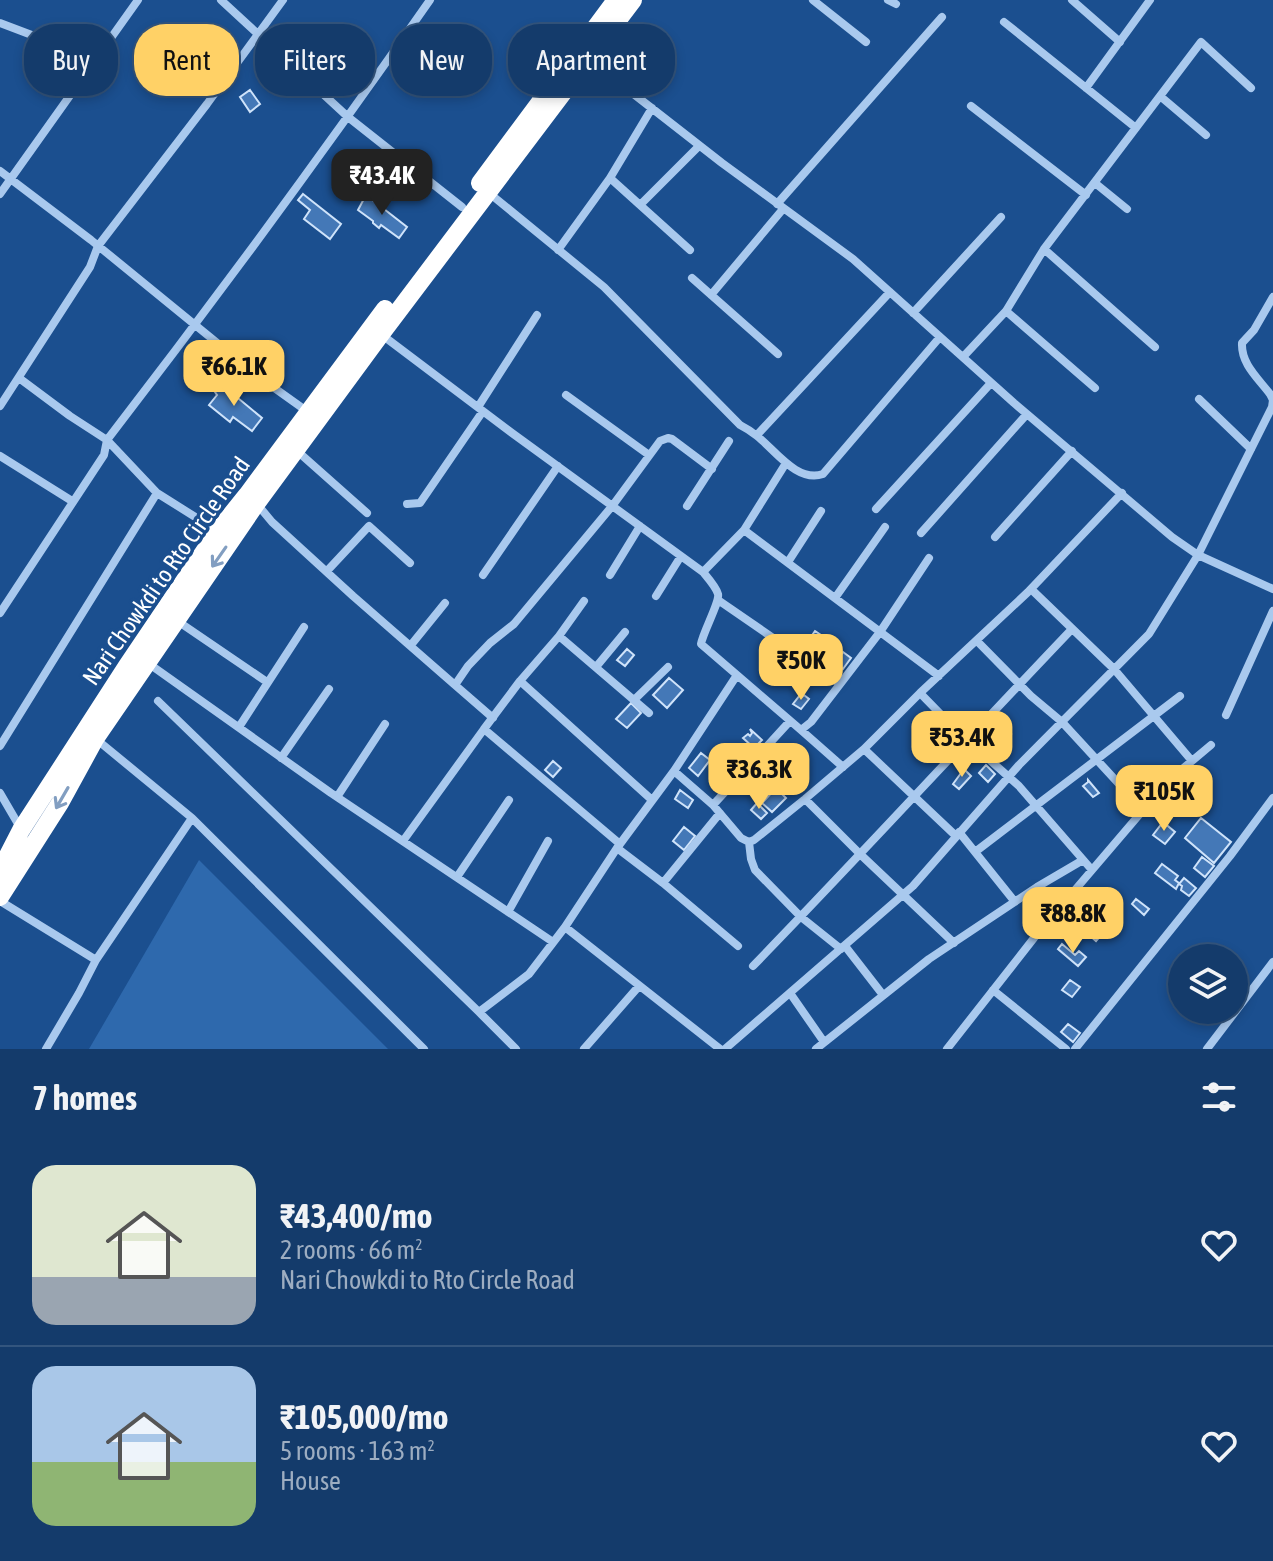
<!DOCTYPE html>
<meta charset="utf-8">
<style>
:root{--surface:#143b6b;--page:#1d4271;--text:#f1f3f6;--muted:#9dadc1;--line:#33557e;--accent:#ffd166}
body{margin:0;font-family:"Asap Condensed",sans-serif;background:var(--page);color:var(--text);height:100vh;display:flex;flex-direction:column;font-size:30px;white-space:nowrap}
*{box-sizing:border-box;margin:0}
p{font-size:26px;color:var(--muted)}
.icon{flex:none;width:44px;height:44px;fill:none;stroke:currentColor;stroke-width:2;stroke-linecap:round;stroke-linejoin:round}
.map{position:relative;height:1049px;overflow:hidden}
.sheet{display:flex;flex-direction:column;background:var(--surface);flex:1}
.sheet>*{flex:none}
.banner{position:absolute;left:24px;top:24px;width:800px;height:72px;display:flex;gap:16px}
.controls{position:absolute;left:1168px;top:944px;display:grid;gap:16px}
.controls a{display:grid;place-items:center;width:80px;height:80px;border-radius:50%;background:var(--surface);box-shadow:0 4px 12px #0003,0 0 0 2px var(--line);font-size:40px}
.price{position:absolute;translate:-50% -68px;padding:0 18px;border-radius:16px;background:var(--accent);color:#111;font-size:26px;line-height:52px;filter:drop-shadow(0 2px 4px #0008)}
.price::after{content:'';position:absolute;left:50%;top:48px;width:24px;height:18px;margin-left:-12px;background:inherit;clip-path:polygon(0 0,100% 0,50% 100%)}
.price.on{background:#222;color:#fff}
ul{padding:0;list-style:none}
li{display:flex;align-items:center;gap:24px;height:200px;padding:0 32px}
li+li{border-top:2px solid var(--line)}
li span{display:grid;place-items:center;flex:none;width:224px;height:160px;border-radius:24px;color:#555}
li>.icon{margin-inline-start:auto}
span .icon{width:96px;height:96px;fill:#fffc;stroke-width:1}
li b{font-size:34px}
h2{display:flex;justify-content:space-between;align-items:center;height:96px;padding:0 32px;font-size:34px}
.pill{padding:0 28px;border-radius:32px;background:var(--surface);box-shadow:0 4px 12px #0003,0 0 0 2px var(--line);font-size:28px;line-height:72px}
.pill.on{background:var(--accent);color:#111}
.map>svg:first-child{display:block}
</style>
<div class="map">
<svg width="1273" height="1049" viewBox="0 0 1273 1049">
<rect width="100%" height="100%" fill="#1b4f8f"/>
<path fill="#2e69ad" d="M199 860 388 1049H89Z"/>
<path fill="#4478b7" stroke="#cfe3fa" stroke-width="2" d="M250 90 260 104 250 112 240 97Z
M303 194 341 224 330 239 304 219 310 210 298 200Z
M366 195 407 227 399 238 381 225 379 228 373 223V221L358 210Z
M221 384 262 418 252 431 233 417 230 422 209 405 217 395 215 392Z
M815 631 824 637 814 652 805 645Z
M778 644 786 650 777 662 769 655Z
M627 649 634 655 625 666 617 660Z
M843 652 851 658 843 669 835 664Z
M669 678 683 690 667 708 653 695Z
M800 695 802 697 804 695 809 699 801 709 793 704Z
M631 703 641 713 627 728 616 719Z
M1000 723 1011 734 1003 741 992 730Z
M750 729 762 740 754 748 743 738 748 734 750 736 752 733Z
M701 753 710 760 698 776 689 768Z
M553 761 561 768 553 777 545 770Z
M986 765 995 774 988 782 979 773Z
M964 769 971 776 959 789 953 784Z
M1088 780 1099 793 1093 797 1083 786 1088 782Z
M776 788 786 798 772 812 762 803Z
M680 790 693 800 688 808 675 799Z
M757 803 767 813 761 819 751 810Z
M1201 818 1231 842 1214 863 1185 838Z
M1163 822 1175 832 1165 844 1153 835Z
M684 827 695 836 684 850 673 841Z
M1202 857 1214 866 1205 877 1194 868Z
M1162 864 1178 876 1175 880 1179 883 1176 889 1155 873Z
M1184 878 1196 888 1189 896 1181 890 1182 886 1179 884Z
M1136 899 1149 909 1144 915 1132 904Z
M1088 920 1103 933 1096 941 1081 928Z
M1062 944 1075 955 1079 951 1086 957 1078 966 1058 949Z
M1070 980 1080 987 1072 997 1062 990Z
M1068 1024 1080 1033 1073 1042 1061 1032Z"/>
<g fill="none" stroke-linecap="round" stroke-linejoin="round">
<path stroke="#a9c9ee" stroke-width="8" d="M221 0 348 117 462 207
M813 0 866 42
M888 0 896 4
M1072 0 1120 42
M1004 22 1136 128
M0 23 37 37
M407 34 437 59
M590 60 722 163 853 259 1014 403 1172 537 1198 555 1273 589
M1086 88 1150 0
M1160 96 1206 135
M971 106 1086 195
M652 108 610 178 690 250
M0 171 91 240 259 377 308 412
M1095 183 1127 209
M489 193 604 287 740 425C746 428 752 432 757 436 775 450 797 483 823 474L940 337
M0 194 138 0
M777 204 942 17
M640 205 699 146
M1044 249 1201 42 1251 88
M558 250 610 178
M692 278 778 354
M711 295 783 209
M1006 311 1044 249 1155 347
M913 313 1001 217
M382 335 512 433 703 572
M963 357 1006 311 1095 388
M19 378 70 416 107 440C218 296 326 149 430 0
M566 395 649 455
M1199 399 1251 449
M0 406 90 267 98 246 207 104 283 0
M478 407 537 315
M757 435 890 292
M296 450 367 513
M0 456 72 501
M786 463 744 530 939 676
M257 504 272 522 353 596 455 685 468 666 490 643 514 624 613 505 660 441 668 438 672 439 712 469
M407 504 420 503 483 411
M687 506 729 441
M876 509 991 383
M744 530 703 572C708 578 716 587 718 594 720 602 703 632 701 644L801 730
M921 533 1027 414
M995 537 1072 451
M788 562 821 511
M327 571 369 526 410 563
M483 575 558 466
M610 575 640 526
M1031 589 1114 669 1192 761
M656 596 681 556
M835 598 885 527
M718 600 840 684
M584 601 559 636 649 713
M0 613 104 455 107 440 157 493 216 530
M176 620 267 682
M977 641 1031 696 1062 722 1143 810
M411 645 445 603
M145 661 331 793 553 942
M596 667 625 632
M520 681 559 636
M455 685 493 718
M920 693 956 730 1019 786 1092 870
M634 700 668 667
M158 701 479 1012 529 974 565 927 617 848 674 771 713 805 741 838 749 842 754 840 805 799 864 749 920 693 1028 592 1122 493
M1226 715 1273 611
M239 727 304 627
M484 729 520 681 652 800
M96 739 192 818 424 1049
M0 746 157 493
M864 749 956 836
M281 758 329 689
M843 767 801 730 811 722 880 632 929 558
M674 771 737 675
M0 793 21 829
M337 797 385 724
M805 799 860 854 954 943
M713 805 790 721
M959 832 975 852
M403 841 484 729 620 844
M749 842 751 859 755 870 801 917 841 949
M617 848 663 883 738 946
M457 877 509 800
M663 883 720 813
M0 901 96 960 192 818
M1015 902 975 852 1180 696
M508 912 548 841
M565 927 720 1049
M845 946 883 995
M753 966C861 855 965 741 1072 629
M993 990 1066 1049
M790 993 824 1042
M479 1012 516 1049
M46 1049 79 993 96 960
M584 1049 639 986
M725 1049 913 886 1019 765 1149 634 1198 555 1272 407 1273 400 1270 394C1258 378 1241 364 1242 343L1254 330 1273 297
M816 1049 929 959 1037 887 1083 860
M947 1049 1034 938 1168 781 1211 745
M1075 1049 1230 856 1273 798
M1207 1049 1273 962"/>
<path stroke="#fff" stroke-width="18" d="M480 183 616 0
M0 871 21 830 127 666 218 531 247 495 385 309
M0 897 60 803 95 739 256 504 381 334 633 0"/>
</g>
<defs><path id="oneway-shaft" d="M-6 0H5M1.5-3L5.5 0L1.5 3" fill="none" stroke-width="1.6" stroke-linecap="round" stroke-linejoin="round" transform="scale(2)"/></defs>
<g stroke="#829ec1">
<use href="#oneway-shaft" transform="translate(219 557) rotate(125)"/>
<use href="#oneway-shaft" transform="translate(62 798) rotate(120)"/>
</g>
<g text-anchor="middle" dominant-baseline="central" stroke-width="7" stroke-linejoin="round" paint-order="stroke">
<g font-size="24" fill="#fff" stroke="#1b4f8f">
<text transform="translate(166 571) rotate(-55)">Nari Chowkdi to Rto Circle Road</text>
</g>
</g>
</svg>
<div class="controls">
<a><svg class="icon" aria-label="layers" viewBox="0 0 24 24"><path d="M12 4l9 5-9 5-9-5zM3 14l9 5 9-5"/></svg></a>
</div>
<b class="price on" style="left:382px;top:217px">₹43.4K</b>
<b class="price" style="left:234px;top:408px">₹66.1K</b>
<b class="price" style="left:801px;top:702px">₹50K</b>
<b class="price" style="left:962px;top:779px">₹53.4K</b>
<b class="price" style="left:759px;top:811px">₹36.3K</b>
<b class="price" style="left:1164px;top:833px">₹105K</b>
<b class="price" style="left:1073px;top:955px">₹88.8K</b>
<div class="banner">
<a class="pill">Buy</a>
<a class="pill on">Rent</a>
<a class="pill">Filters</a>
<a class="pill">New</a>
<a class="pill">Apartment</a>
</div>
</div>
<section class="sheet">
<h2>7 homes<svg class="icon" aria-label="filters" viewBox="0 0 24 24"><path d="M4 7h16M4 17h16"/><circle cx="9" cy="7" r="2"/><circle cx="15" cy="17" r="2"/></svg></h2>
<ul>
<li><span style="background:linear-gradient(#dfe7d0 70%,#9aa5b1 0)"><svg class="icon" aria-label="home" viewBox="0 0 24 24"><path d="M3 11l9-7 9 7M6 9v11h12V9"/></svg></span><div><b>₹43,400/mo</b><p>2 rooms · 66 m²</p><p>Nari Chowkdi to Rto Circle Road</p></div><svg class="icon" aria-label="heart" viewBox="0 0 24 24"><path d="M12 20l-8-8c-3-5 5-10 8-4 3-6 11-1 8 4z"/></svg></li>
<li><span style="background:linear-gradient(#a9c7e8 60%,#8fb573 0)"><svg class="icon" aria-label="home" viewBox="0 0 24 24"><path d="M3 11l9-7 9 7M6 9v11h12V9"/></svg></span><div><b>₹105,000/mo</b><p>5 rooms · 163 m²</p><p>House</p></div><svg class="icon" aria-label="heart" viewBox="0 0 24 24"><path d="M12 20l-8-8c-3-5 5-10 8-4 3-6 11-1 8 4z"/></svg></li>
</ul>
</section>
